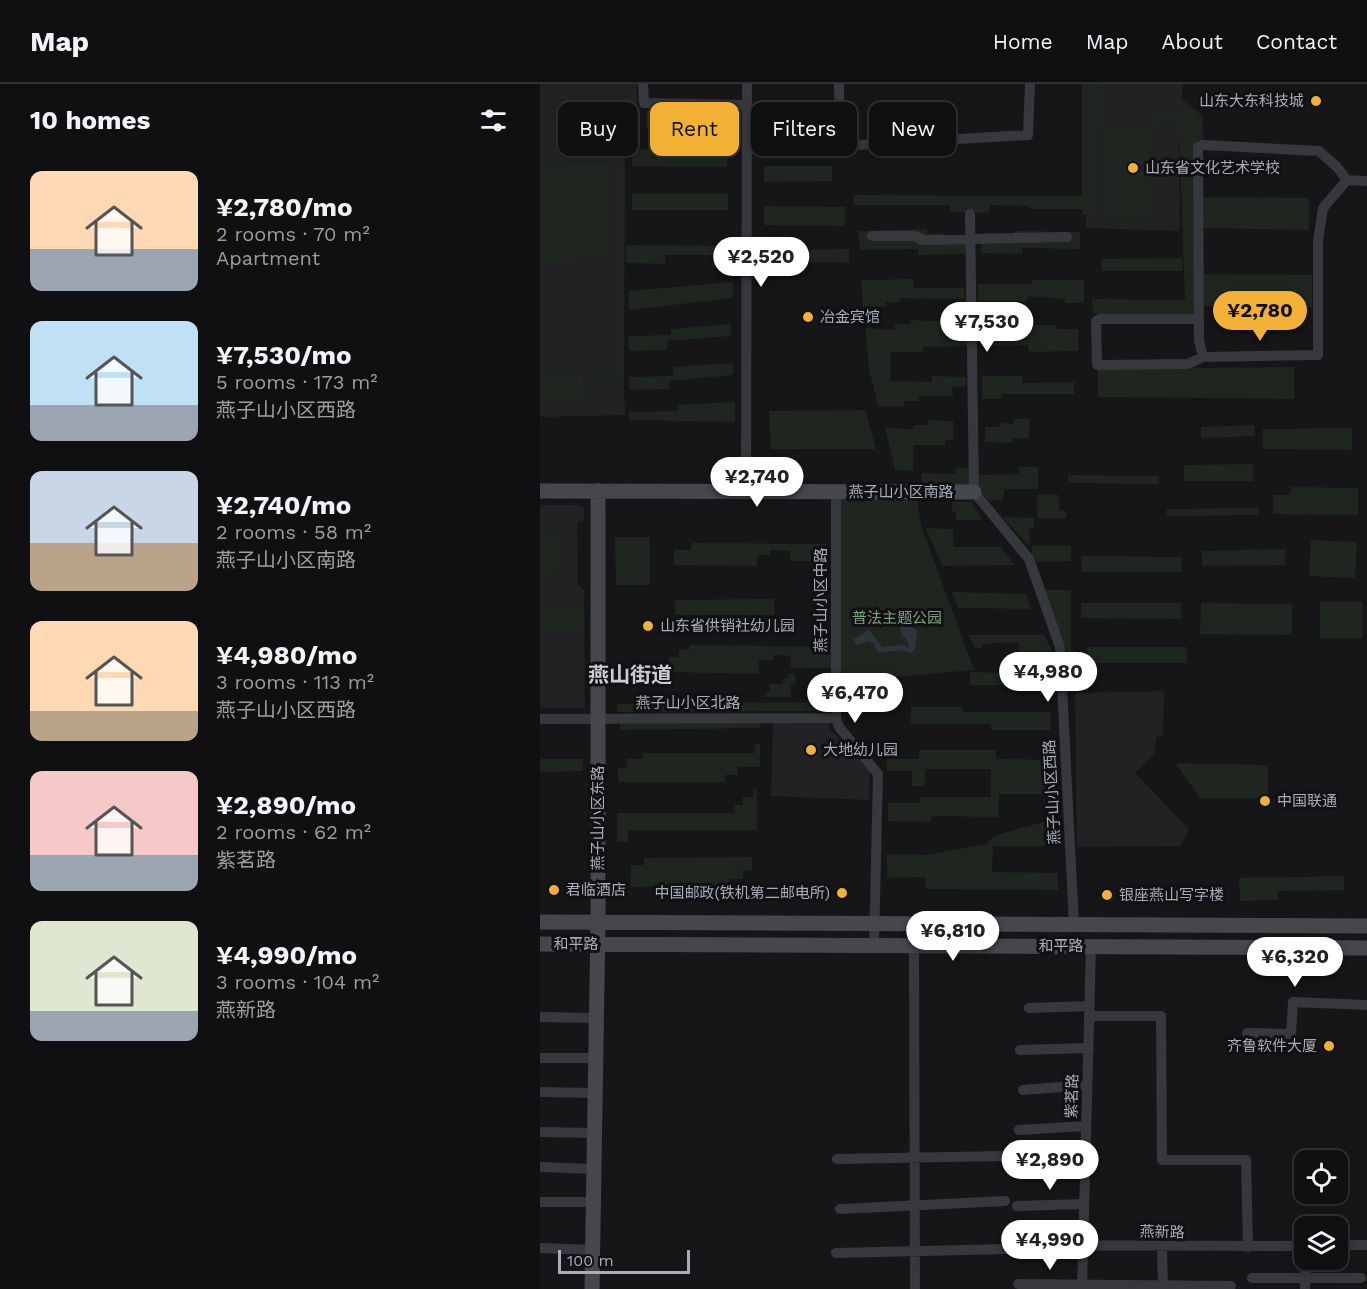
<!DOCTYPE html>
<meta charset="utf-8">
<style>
:root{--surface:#101012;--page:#19191b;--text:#f1f3f6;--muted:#9c9d9f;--line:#303032;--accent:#f2b134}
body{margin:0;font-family:"Work Sans","Noto Sans SC",sans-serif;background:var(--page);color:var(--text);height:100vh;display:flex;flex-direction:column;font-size:22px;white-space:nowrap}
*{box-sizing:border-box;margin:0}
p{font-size:20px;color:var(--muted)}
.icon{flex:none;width:33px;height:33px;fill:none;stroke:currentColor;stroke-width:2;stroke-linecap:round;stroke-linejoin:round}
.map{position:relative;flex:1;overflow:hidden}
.sheet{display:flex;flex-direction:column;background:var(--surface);width:540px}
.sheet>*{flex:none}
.top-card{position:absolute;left:18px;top:18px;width:570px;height:54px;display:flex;gap:12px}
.controls{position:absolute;left:754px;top:1066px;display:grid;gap:12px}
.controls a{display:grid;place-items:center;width:54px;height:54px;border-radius:12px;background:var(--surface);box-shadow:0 3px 9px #0003,0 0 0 2px var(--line);font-size:30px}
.scale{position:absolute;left:18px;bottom:15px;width:132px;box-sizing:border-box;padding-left:6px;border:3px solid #a8adb8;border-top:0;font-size:16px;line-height:21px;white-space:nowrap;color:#a8adb8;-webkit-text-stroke:4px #111113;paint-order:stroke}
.price{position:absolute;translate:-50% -51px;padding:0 14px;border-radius:21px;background:#fff;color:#222;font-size:20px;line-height:39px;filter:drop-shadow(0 2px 3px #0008)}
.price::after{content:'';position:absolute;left:50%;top:36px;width:18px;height:14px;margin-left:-9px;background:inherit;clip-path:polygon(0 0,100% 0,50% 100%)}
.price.selected{background:var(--accent);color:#111}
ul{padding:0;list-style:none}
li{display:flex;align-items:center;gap:18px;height:150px;padding:0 30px}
li span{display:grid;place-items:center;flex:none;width:168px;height:120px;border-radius:12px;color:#555}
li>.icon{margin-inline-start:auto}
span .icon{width:72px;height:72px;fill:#fffc;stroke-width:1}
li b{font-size:26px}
h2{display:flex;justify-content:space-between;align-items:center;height:72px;padding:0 30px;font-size:26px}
.pill{padding:0 21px;border-radius:12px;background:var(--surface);box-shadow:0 3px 9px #0003,0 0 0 2px var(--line);font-size:21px;line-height:54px}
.pill.selected{background:var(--accent);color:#111}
header{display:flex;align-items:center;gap:36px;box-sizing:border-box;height:84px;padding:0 30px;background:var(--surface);border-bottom:2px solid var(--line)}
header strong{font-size:28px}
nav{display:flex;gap:33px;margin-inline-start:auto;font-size:21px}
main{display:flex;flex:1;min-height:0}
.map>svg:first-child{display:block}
</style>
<header>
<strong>Map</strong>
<nav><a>Home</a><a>Map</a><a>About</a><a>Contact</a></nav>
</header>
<main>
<section class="sheet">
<h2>10 homes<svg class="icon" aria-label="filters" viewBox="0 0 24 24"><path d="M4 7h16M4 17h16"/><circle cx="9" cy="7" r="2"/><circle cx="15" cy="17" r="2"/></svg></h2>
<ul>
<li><span style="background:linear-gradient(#ffd9b3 65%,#9aa5b1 0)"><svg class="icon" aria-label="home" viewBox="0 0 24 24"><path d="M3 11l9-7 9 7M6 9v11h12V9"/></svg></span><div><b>¥2,780/mo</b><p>2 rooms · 70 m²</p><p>Apartment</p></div></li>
<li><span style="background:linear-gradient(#bfe0f5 70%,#9aa5b1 0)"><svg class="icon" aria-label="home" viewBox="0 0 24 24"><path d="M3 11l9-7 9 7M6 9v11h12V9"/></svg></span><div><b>¥7,530/mo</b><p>5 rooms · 173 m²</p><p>燕子山小区西路</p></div></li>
<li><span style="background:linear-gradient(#c9d6e8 60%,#b9a48a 0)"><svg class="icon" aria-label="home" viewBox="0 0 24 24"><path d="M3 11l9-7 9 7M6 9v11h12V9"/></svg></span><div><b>¥2,740/mo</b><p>2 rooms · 58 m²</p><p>燕子山小区南路</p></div></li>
<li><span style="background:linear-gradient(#ffd9b3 75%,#b9a48a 0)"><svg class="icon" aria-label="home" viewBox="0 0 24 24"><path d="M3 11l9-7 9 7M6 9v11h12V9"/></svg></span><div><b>¥4,980/mo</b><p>3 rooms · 113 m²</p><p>燕子山小区西路</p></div></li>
<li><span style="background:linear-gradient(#f6c9c9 70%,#9aa5b1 0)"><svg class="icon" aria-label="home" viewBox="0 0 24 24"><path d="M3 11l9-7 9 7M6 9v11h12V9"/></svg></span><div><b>¥2,890/mo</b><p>2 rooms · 62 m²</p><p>紫茗路</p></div></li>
<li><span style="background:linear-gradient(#dfe7d0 75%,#9aa5b1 0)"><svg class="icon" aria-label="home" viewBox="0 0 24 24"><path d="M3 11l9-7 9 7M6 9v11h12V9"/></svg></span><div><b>¥4,990/mo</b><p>3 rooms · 104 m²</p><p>燕新路</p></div></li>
</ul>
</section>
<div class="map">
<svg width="827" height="1205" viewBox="0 0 827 1205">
<rect width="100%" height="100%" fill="#161618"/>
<path fill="#222225" d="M0 0H96L98 33 84 39 81 219 85 331 0 333Z
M545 0H643L642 16 662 31 664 56 639 58 640 147 546 144Z
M0 421H39L44 425V436L37 439 38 501 44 506 45 624H0Z
M624 607 623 653H616L615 669 595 689 649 745 640 762 537 763 535 609Z
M233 639 289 640 290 645 330 687 329 716 231 712Z"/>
<path fill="#1e261f" d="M542 0H570L559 4 557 131H543L542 125H490L489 122 450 121 449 129 410 128V121H314V111L542 112Z
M649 23 659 32 660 52 654 64 657 231 553 230 552 215 645 216 639 41 616 40 615 30H645Z
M106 27 188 28 187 83 92 82V65L172 66V45L106 44Z
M222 34 274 35 279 49 221 48Z
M79 38H85L84 295H49V289L78 288Z
M566 40H612L613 136 568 137Z
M0 81H66V177L0 179Z
M224 82H292V97L224 98Z
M92 110H188V126H92Z
M660 113 769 114V146L660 144Z
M224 122 305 123V142L224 141Z
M387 145V150L404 149V153L426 154 425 170 379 171 378 165 320 166 318 147Z
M474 147 540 148V165L482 164V170L441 169V154L474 151Z
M86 161 187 162V171H125V180L86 179Z
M309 165V178L221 179V166Z
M642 174 643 187H562L561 175Z
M663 190 772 191V223L662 222Z
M373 195 374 204H424L425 215 360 214V218H346V223L323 222 321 196Z
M492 196H544V219H525V215L488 212 487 217H438V200H492Z
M193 198V214L89 226V207Z
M371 236 427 239 428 262 383 263V268H351L350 297 392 298V292L426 293V302L412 303 413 312H379V317H364V322H338L329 285 325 244 355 246V240H371Z
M191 240V252L128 257 127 266 89 267 88 252 131 251V245Z
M441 241H516L517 245H538V267L489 268 488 261 442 262Z
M193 279V291L129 297V305L90 306 89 293 133 292V283Z
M754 283V315L558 313V285Z
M42 288 43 314 0 315V289Z
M442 292H482V299L534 298V310H462L461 315H442Z
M195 318V338L89 336V328L137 327V321Z
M325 326 336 365H231L229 327Z
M474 335H490L489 354H473L472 359 445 358V343H460V339L474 340Z
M388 336 413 337V356H405V361H373V387L355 386 345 344 373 345 374 341H387Z
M714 341 715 352 661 354V343Z
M812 344V366L723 365V345Z
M713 380V397H644V381Z
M416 383 431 384V406L382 405V389L415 390Z
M479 383H498V405H464L463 416 450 417 438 405 439 391 479 390Z
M528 391 619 392V400L528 399Z
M751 403 818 404V431L733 430V411H750Z
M497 410 519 411V426L526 427V434H497Z
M300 414H377L381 441 434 586 328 595 301 593Z
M412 418H431L442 436H416V428L412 427Z
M719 424V431L627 432V425Z
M462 433 494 434V445H489L490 463Z
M0 443C30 451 29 487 0 495Z
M385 444 413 445V463H461L475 481 403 482Z
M75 453H110V501H76Z
M771 456 817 458 815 494 769 492Z
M152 459 286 460V477H250V467L230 466V471H217V482L134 481V466H151Z
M492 462H531V477L492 478Z
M745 465V481L662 482V467Z
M541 472 641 473 642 488H542Z
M504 506H531V577Z
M412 508 486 510 491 525 418 524Z
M234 515V531H135V516Z
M780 518H822V554H780Z
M541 519H641V535L541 534Z
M661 519 752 520V551L660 550Z
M0 521H43V548H0Z
M428 551H504L512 567 479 568 478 558 442 560V565L435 564Z
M150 561 292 563 291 584H251V572L234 571 233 576H219V590L129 588V573H138L139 566H149Z
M547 563H647V579H547Z
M430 588 467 589 468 593H511V601H430Z
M249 589H255L256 599 251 600V613H225V609L230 608 229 600H243V595L248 594Z
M285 618V627L77 628V620Z
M371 623H422L423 628H511L510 646H451V640H371Z
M220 636V644L80 646V637Z
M215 660H220V683H198V691H185V698H78V684H87V675H103V669H215Z
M379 666H456V675L515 676 514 710H459L458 733 392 732 391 738 348 737V719H380V713H451V685H385V702H372V687H347V675H379Z
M0 675H43V687L0 688Z
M635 679 728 681V714H660Z
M213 705H217V746H88V758H77V729H194L195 721H203V713H213Z
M515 735 514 762H453L452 788 518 789V806L386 805 385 793 347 794V770L387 771 445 760 456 751Z
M212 773V786H203V795H190L189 802 91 803V781H104V774Z
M804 792V806L738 807V816L700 817 699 794Z"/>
<path fill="#2c353c" d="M368 538 377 547 375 566 370 569 362 566 338 569 334 560 328 557 316 561 314 555 329 546 342 563 364 561 370 565 366 554 361 550 360 541Z"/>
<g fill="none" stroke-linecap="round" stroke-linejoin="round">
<path stroke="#37383d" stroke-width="10" d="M103 0 104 19 207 21
M299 0 300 62 488 51 490 0
M430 130 434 408 489 475 520 563 534 841
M332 152H376L382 156 527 153
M659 235H560L556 237 557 281 648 280 663 273 778 271V157L783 124 807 96 827 97
M663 273 659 257 658 63 663 61 779 67 797 83 807 96
M206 408 207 0
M296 408V634L299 643 338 690 334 861
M0 635 296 634
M374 862 375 1205
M489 924 550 922
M550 932H621L622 1076H706L708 1163
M0 933 56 934
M707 949 751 950 753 918 827 921
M480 966 549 964
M0 974H55
M483 1006 547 1001
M0 1008 55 1009
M479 1046 546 1042
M0 1048 54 1049
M297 1075 464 1072
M0 1083 54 1085
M477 1086 544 1084
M0 1118H53
M477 1122 543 1120
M300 1125 465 1117
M478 1161 765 1162
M798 1161H827
M622 1163 623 1205
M0 1164 53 1166
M296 1169 467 1165
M712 1194H821
M478 1200 691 1202
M542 1205 551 862
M765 1205 766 1176"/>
<path stroke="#45474d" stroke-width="15" d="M0 407 434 408
M0 838 827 842
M0 860 827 864
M52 1205 58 838V407"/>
</g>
<g fill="#f2b134" stroke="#111113" stroke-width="2">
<circle cx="776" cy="17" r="6"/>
<circle cx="593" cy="84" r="6"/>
<circle cx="268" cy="233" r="6"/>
<circle cx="108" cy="542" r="6"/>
<circle cx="271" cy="666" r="6"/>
<circle cx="725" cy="717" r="6"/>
<circle cx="14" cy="806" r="6"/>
<circle cx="302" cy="809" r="6"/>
<circle cx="567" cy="811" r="6"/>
<circle cx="789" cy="962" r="6"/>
</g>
<g text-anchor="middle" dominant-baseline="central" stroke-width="6" stroke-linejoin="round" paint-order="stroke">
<g font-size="15" fill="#a8adb8" stroke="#111113" text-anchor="start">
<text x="764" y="17" text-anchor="end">山东大东科技城</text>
<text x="605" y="84">山东省文化艺术学校</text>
<text x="280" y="233">冶金宾馆</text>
<text x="120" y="542">山东省供销社幼儿园</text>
<text x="283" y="666">大地幼儿园</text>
<text x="737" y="717">中国联通</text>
<text x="26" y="806">君临酒店</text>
<text x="290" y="809" text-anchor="end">中国邮政(铁机第二邮电所)</text>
<text x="579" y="811">银座燕山写字楼</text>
<text x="777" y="962" text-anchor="end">齐鲁软件大厦</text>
</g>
<g font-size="15" fill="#a8adb8" stroke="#111113">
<text x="361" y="408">燕子山小区南路</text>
<text transform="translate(281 516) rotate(-90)">燕子山小区中路</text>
<text x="148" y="619">燕子山小区北路</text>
<text transform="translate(512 708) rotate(-93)">燕子山小区西路</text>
<text transform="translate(58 734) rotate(-90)">燕子山小区东路</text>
<text x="36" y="860">和平路</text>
<text x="521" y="862">和平路</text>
<text transform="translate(532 1012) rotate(-88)">紫茗路</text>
<text transform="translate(622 1148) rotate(1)">燕新路</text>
</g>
<g font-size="15" fill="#7fa381" stroke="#111113">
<text x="357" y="534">普法主题公园</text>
</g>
<g font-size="21" font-weight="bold" fill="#c9ccd4" stroke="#111113">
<text x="90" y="590">燕山街道</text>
</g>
</g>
</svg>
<div class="controls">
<a><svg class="icon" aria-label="locate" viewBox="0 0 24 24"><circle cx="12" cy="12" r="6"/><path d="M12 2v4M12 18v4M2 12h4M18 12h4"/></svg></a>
<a><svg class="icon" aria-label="layers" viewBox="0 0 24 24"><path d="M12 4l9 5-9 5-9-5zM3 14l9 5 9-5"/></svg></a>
</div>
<div class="scale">100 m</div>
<b class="price" style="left:221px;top:204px">¥2,520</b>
<b class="price selected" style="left:720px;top:258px">¥2,780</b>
<b class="price" style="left:447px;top:269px">¥7,530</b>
<b class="price" style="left:217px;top:424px">¥2,740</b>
<b class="price" style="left:508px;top:619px">¥4,980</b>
<b class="price" style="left:315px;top:640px">¥6,470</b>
<b class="price" style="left:413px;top:878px">¥6,810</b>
<b class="price" style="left:755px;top:904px">¥6,320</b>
<b class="price" style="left:510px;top:1107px">¥2,890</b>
<b class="price" style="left:510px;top:1187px">¥4,990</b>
<div class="top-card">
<a class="pill">Buy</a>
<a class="pill selected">Rent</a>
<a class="pill">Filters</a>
<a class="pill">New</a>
</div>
</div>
</main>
